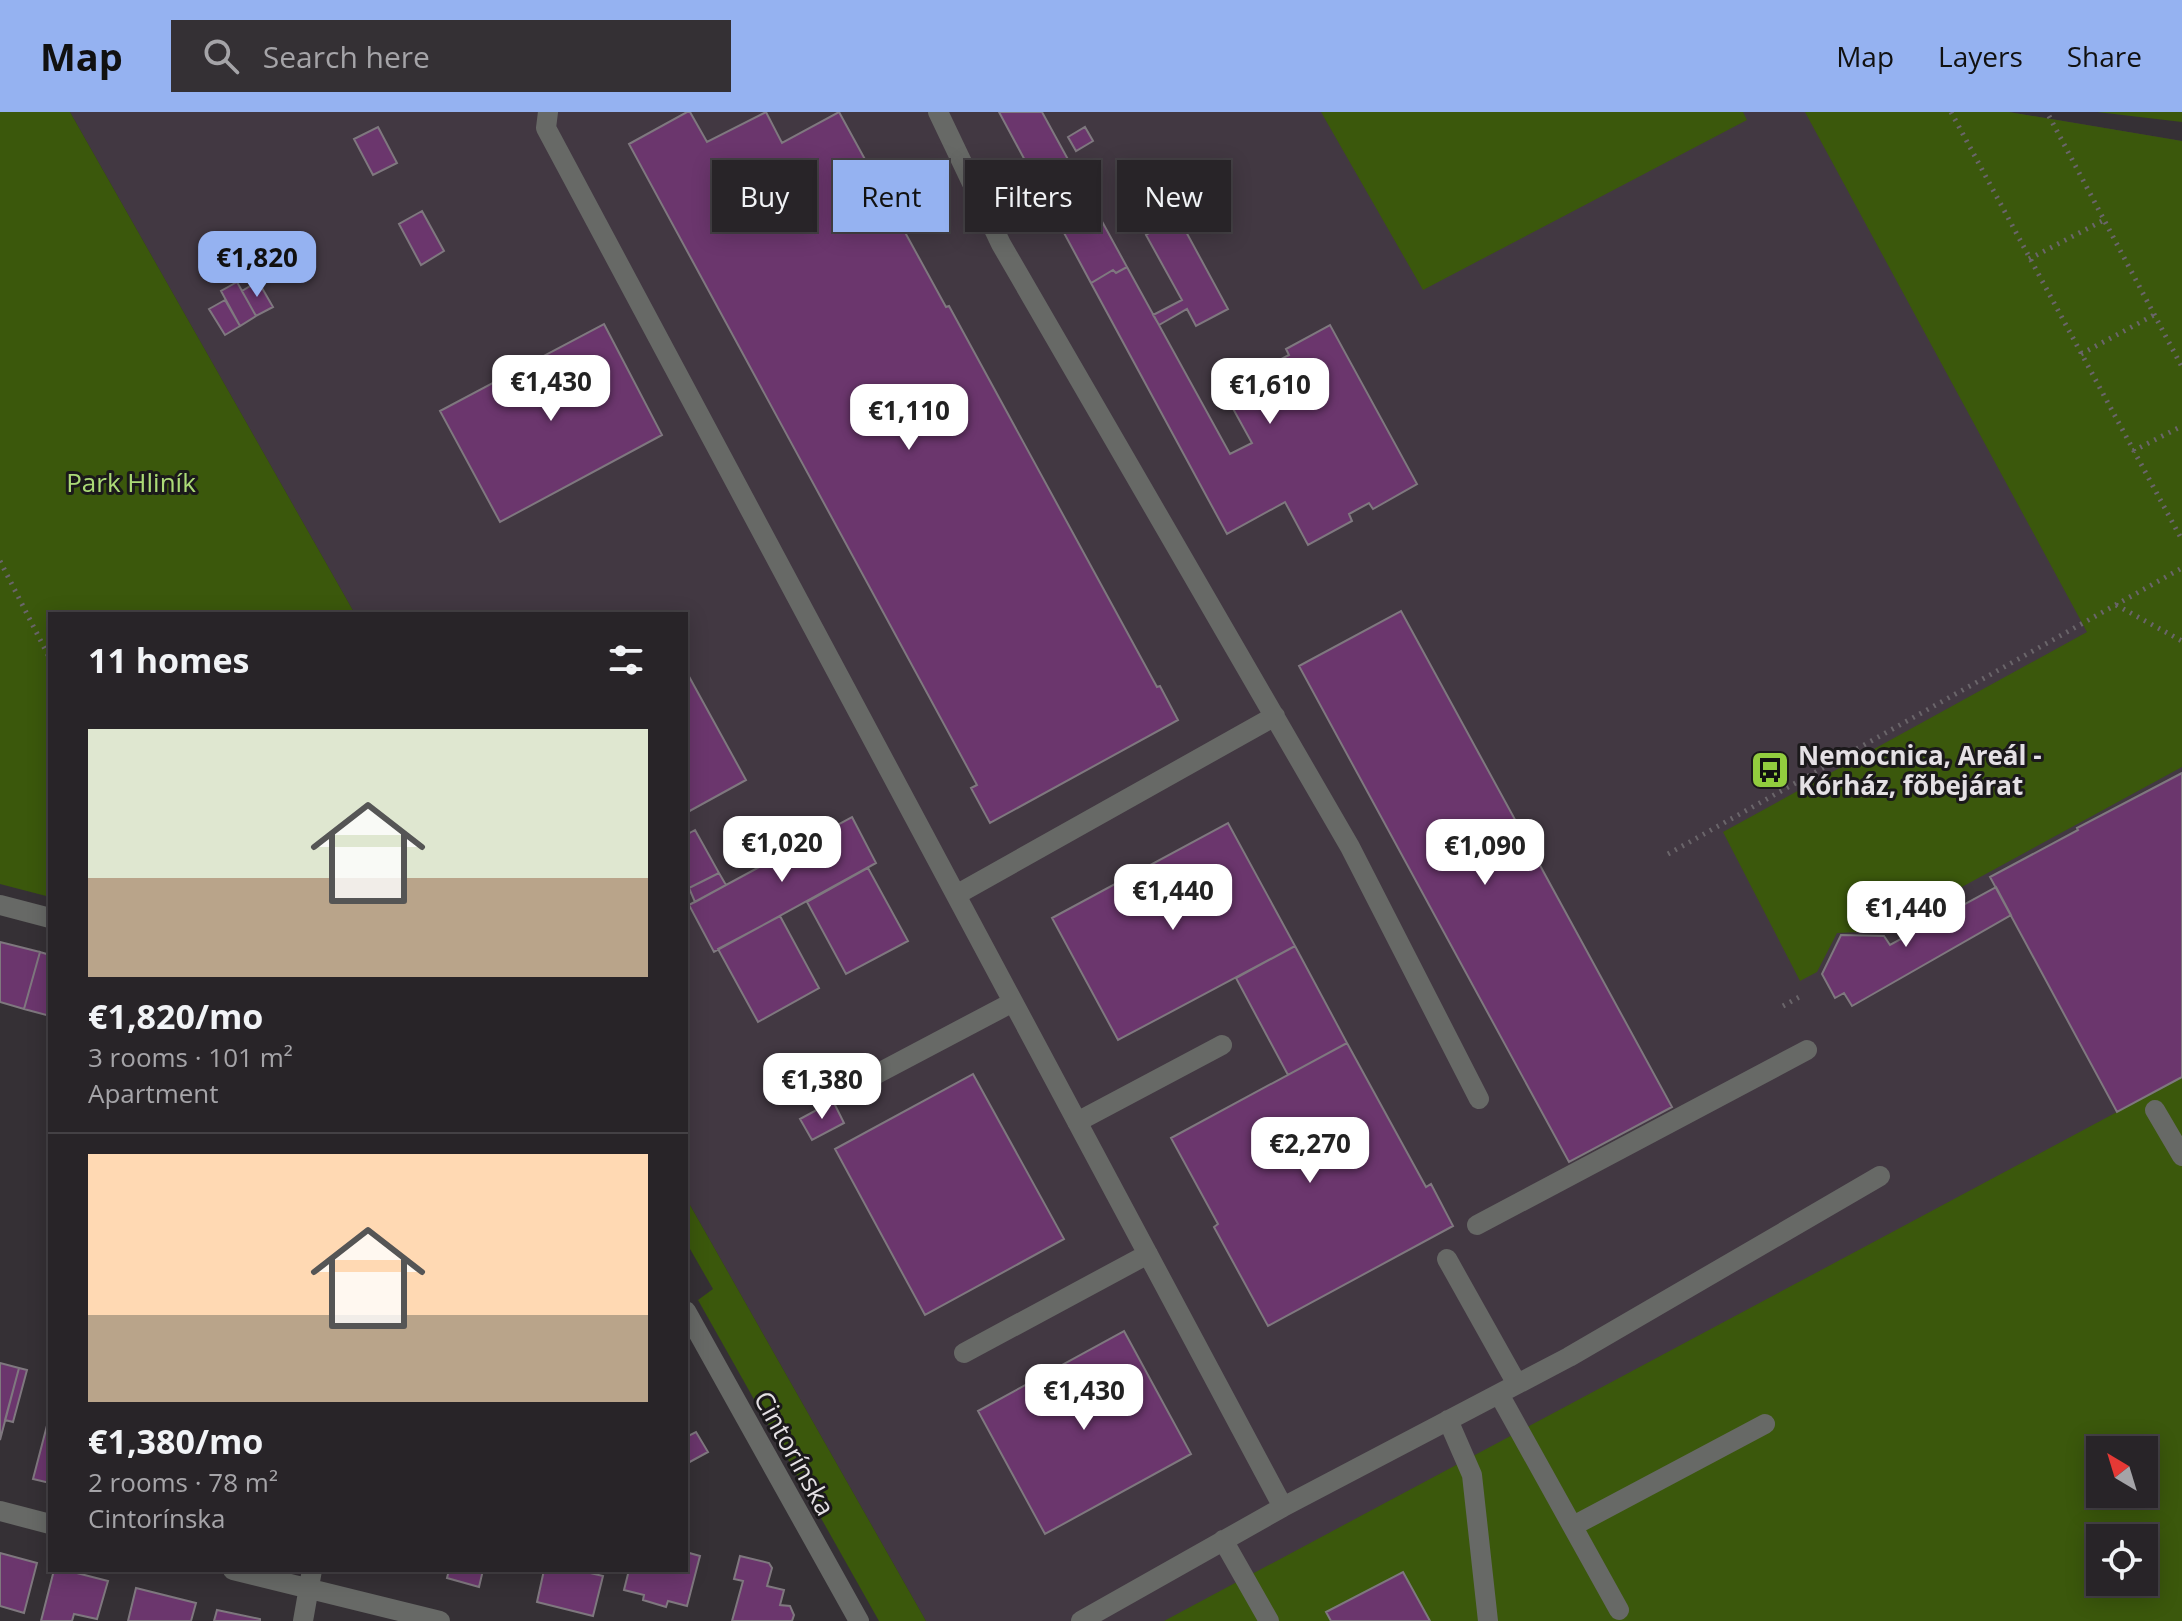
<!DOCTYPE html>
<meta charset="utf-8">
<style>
:root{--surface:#282428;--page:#343034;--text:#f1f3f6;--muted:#a5a4a8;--line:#444145;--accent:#95b2f1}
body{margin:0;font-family:"Open Sans",sans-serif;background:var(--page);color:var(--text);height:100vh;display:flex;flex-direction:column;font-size:30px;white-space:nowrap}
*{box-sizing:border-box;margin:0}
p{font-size:26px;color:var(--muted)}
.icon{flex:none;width:44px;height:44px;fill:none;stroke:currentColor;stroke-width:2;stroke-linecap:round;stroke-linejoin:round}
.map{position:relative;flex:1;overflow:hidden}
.details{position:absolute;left:48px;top:500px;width:640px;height:960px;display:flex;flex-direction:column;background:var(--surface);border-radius:0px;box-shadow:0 4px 20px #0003,0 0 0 2px var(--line)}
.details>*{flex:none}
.guide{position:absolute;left:712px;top:48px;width:760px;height:72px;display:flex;gap:16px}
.needle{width:52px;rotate:322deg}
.controls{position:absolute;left:2086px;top:1324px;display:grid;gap:16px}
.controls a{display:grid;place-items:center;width:72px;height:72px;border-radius:0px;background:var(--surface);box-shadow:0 4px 20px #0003,0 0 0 2px var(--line);font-size:40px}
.price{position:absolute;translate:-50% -68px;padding:0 18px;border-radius:16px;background:#fff;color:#222;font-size:26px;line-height:52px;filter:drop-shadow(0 2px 4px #0008)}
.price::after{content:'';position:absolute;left:50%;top:48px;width:24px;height:18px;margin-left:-12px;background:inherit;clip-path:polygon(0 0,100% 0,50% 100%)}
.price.on{background:var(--accent);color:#111}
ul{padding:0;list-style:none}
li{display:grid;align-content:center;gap:16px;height:424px;padding:0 40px}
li+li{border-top:2px solid var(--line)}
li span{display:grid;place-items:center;height:248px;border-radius:0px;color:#555}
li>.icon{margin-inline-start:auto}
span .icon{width:144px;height:144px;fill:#fffc;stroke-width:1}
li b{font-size:34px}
h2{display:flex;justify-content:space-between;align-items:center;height:96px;padding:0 40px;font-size:34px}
.chip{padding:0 28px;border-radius:0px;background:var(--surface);box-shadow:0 4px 20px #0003,0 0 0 2px var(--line);font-size:28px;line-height:72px}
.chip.on{background:var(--accent);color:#111}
header{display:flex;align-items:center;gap:48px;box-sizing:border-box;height:112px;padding:0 40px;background:var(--accent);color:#111}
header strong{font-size:38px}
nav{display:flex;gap:44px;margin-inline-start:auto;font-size:28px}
.search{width:560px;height:72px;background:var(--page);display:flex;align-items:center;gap:20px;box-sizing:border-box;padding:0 28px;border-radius:0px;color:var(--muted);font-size:30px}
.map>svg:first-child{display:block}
</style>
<header>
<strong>Map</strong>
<div class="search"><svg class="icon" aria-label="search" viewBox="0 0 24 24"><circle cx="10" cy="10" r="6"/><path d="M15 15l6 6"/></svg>Search here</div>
<nav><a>Map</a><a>Layers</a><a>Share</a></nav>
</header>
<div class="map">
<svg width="2182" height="1509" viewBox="0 0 2182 1509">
<rect width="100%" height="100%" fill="#353035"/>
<path fill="#423842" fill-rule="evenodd" d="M70 0H2009L2182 29V1509H926L686 1086V502H355ZM2100 1338H2144V1382H2100ZM2100 1426H2144V1470H2100Z"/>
<path fill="#3b580c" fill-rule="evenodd" d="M0 0H70L355 502H50V785L0 772Z
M1321 0H1743L1747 8 1423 178Z
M1805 0H2009L2182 29V655L1881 819 1837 821 1817 860 1800 869 1723 720 2087 520Z
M2097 0H2182V10Z
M2182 965V1509H1164L2117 1000ZM2100 1338H2144V1382H2100ZM2100 1426H2144V1470H2100Z
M686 1086 926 1509H879L698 1188 713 1177 686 1130Z"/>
<path fill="#6b366d" stroke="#7f787f" stroke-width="2" d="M687 0H690L707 30 766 0 782 31 839 0 946 195 949 194 1157 575 1160 574 1178 608 990 711 971 676 977 673 629 32Z
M999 0H1042L1127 155 1116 161 1113 158 1091 171Z
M378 15 397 51 373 63 354 27Z
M1085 15 1093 29 1076 39 1068 25Z
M422 99 444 139 421 153 399 112Z
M1178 105 1228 197 1196 214 1187 197 1159 213 1153 203 1182 188 1146 123Z
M1127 155 1230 342 1252 331 1220 273 1264 248 1268 254 1289 243 1286 237 1330 213 1417 372 1373 397 1369 391 1349 402 1352 409 1308 433 1285 390 1227 422 1091 171 1113 158 1116 161Z
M258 169 273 195 256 204 242 179Z
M237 170 256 204 240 214 221 179Z
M225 188 240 214 225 223 209 197Z
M604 212 662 323 500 410 440 299Z
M1401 499 1672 995 1569 1050 1299 554Z
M686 559 746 668 686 701Z
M2182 661V965L2117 1000 1990 765 2078 718 2077 716Z
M852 705 876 751 714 840 689 793Z
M1228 711 1295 834 1118 928 1052 806Z
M695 718 719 761 687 777 686 723Z
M868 756 908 829 846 862 807 790Z
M719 761 726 773 695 790 689 776Z
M1996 775 2011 803 1852 894 1844 881 1835 886 1822 862 1841 823 1884 824 1890 833Z
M780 804 819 876 758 910 718 837Z
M0 830 40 840 24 897 0 890Z
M1295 834 1347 931 1288 963 1236 866Z
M40 840 50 843V904L24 897Z
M1347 931 1426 1075 1431 1072 1453 1114 1268 1214 1214 1115 1218 1112 1171 1026Z
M973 962 1064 1127 925 1203 835 1037Z
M833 989 844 1011 812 1028 800 1007Z
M1124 1219 1191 1342 1045 1422 978 1299Z
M0 1251 19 1256 0 1328Z
M19 1256 27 1258 13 1310 5 1308Z
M50 1302V1371L33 1367Z
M696 1320 708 1340 686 1352V1325Z
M686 1440 700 1444 687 1494 668 1489 666 1495 643 1488 644 1483 624 1478 629 1458H686Z
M0 1441 37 1451 24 1501 0 1494Z
M740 1444 769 1451 772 1456 767 1474 784 1478 780 1493 790 1494 794 1503 792 1509H732L743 1469 734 1467Z
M54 1458H65L108 1469 97 1507 74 1502 72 1509H41Z
M449 1458H483L479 1475 447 1466Z
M544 1458H590V1461L603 1464 593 1504 537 1490Z
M1403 1460 1430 1509H1331L1326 1500Z
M136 1476 196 1491 191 1509H128Z
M217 1498 260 1507V1509H214Z"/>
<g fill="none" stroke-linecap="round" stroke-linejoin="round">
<path stroke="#6a656a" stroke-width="5" stroke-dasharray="2 6" stroke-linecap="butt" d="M1951 0 2182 428
M2049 4 2182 255
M2029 147 2104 108
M2081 242 2154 203
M2133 339 2182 314
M0 449 50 547
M2116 493 2182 529
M1668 742 2182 456
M1783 894 1801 884"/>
<path stroke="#676966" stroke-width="20" d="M548 0 546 16 1283 1395
M938 0 1001 132 1350 735 1479 987
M956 783 1275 604
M852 975 1013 890
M2155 998 2182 1044
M1077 1010 1222 933
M1477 1113 1807 938
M1447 1147 1517 1272
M964 1241 1148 1142
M1499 1282 1619 1498
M1448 1308 1472 1363 1488 1509
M1573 1414 1765 1312
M1223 1428 1269 1509
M1081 1509 1283 1395 1569 1245 1880 1064"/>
<path stroke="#676966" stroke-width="20" d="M0 793 50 806
M686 1199 859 1509
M0 1399 50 1412
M233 1458 440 1509
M303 1509 312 1458"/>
</g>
<defs>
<symbol id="bus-square" viewBox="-11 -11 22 22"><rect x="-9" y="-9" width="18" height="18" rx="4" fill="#92cd3e" stroke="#1b191b"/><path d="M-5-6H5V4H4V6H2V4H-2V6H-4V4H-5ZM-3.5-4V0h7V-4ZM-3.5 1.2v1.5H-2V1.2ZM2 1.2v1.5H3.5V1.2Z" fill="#111"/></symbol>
</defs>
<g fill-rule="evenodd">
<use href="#bus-square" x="1748" y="636" width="44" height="44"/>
</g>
<g text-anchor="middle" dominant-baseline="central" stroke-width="6" stroke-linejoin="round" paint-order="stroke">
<g font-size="26" fill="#acdb77" stroke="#1b191b">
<text x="131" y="370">Park Hliník</text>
</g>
<g font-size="26" font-weight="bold" fill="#e4e0e4" stroke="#1b191b" text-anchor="start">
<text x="1798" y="643">Nemocnica, Areál -<tspan x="1798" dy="30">Kórház, fõbejárat</tspan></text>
</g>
<g font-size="26" fill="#e4e0e4" stroke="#1b191b">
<text transform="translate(795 1341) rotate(61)">Cintorínska</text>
</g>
</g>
</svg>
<div class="controls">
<a><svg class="needle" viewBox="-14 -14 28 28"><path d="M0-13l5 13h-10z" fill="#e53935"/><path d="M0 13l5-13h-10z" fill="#a5a4a8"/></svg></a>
<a><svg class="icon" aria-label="locate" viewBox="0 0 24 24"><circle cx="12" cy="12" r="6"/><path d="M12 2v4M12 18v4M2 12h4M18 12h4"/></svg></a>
</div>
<b class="price on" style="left:257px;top:187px">€1,820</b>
<b class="price" style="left:551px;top:311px">€1,430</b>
<b class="price" style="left:1270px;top:314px">€1,610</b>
<b class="price" style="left:909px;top:340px">€1,110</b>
<b class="price" style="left:782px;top:772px">€1,020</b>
<b class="price" style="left:1485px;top:775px">€1,090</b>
<b class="price" style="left:1173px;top:820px">€1,440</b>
<b class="price" style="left:1906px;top:837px">€1,440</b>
<b class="price" style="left:822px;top:1009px">€1,380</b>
<b class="price" style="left:1310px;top:1073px">€2,270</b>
<b class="price" style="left:1084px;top:1320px">€1,430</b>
<div class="guide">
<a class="chip">Buy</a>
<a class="chip on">Rent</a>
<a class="chip">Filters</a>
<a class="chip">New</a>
</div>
<section class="details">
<h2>11 homes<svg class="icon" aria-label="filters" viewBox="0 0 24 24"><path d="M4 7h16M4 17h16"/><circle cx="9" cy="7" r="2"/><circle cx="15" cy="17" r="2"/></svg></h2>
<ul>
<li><span style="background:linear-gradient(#dfe7d0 60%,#b9a48a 0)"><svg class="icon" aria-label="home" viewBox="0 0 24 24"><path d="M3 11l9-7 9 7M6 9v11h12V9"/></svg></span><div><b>€1,820/mo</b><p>3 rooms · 101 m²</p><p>Apartment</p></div></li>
<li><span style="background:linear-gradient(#ffd9b3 65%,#b9a48a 0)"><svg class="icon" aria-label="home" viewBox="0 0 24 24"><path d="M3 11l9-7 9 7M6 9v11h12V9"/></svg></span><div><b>€1,380/mo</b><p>2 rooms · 78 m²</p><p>Cintorínska</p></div></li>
</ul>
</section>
</div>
